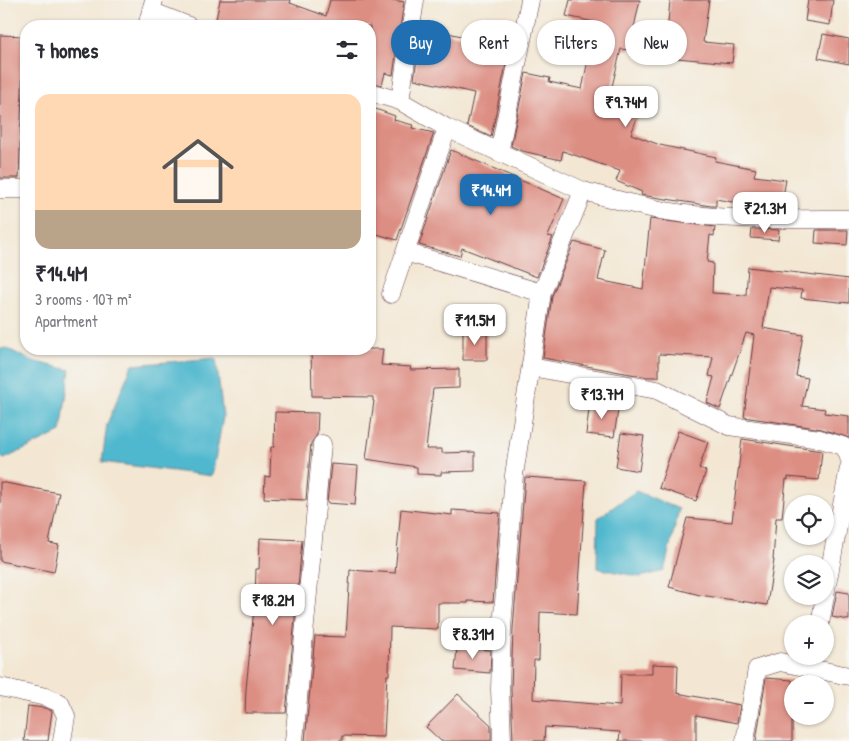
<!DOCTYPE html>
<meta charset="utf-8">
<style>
:root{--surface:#fff;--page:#f2f2f3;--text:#2b2b33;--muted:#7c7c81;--accent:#1f6fb2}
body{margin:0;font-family:"Patrick Hand",sans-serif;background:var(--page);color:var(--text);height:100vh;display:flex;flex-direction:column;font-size:19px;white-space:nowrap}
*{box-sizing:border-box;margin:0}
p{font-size:16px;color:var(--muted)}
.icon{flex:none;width:28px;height:28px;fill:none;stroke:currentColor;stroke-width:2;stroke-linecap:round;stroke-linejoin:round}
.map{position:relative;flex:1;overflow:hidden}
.drawer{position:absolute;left:20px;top:20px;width:356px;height:335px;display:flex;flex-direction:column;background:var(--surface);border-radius:20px;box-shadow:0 1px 4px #0004}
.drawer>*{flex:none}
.banner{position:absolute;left:391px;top:20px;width:382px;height:45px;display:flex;gap:10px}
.tools{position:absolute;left:784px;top:495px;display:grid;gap:10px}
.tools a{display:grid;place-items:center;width:50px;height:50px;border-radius:50%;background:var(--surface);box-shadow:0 1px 4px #0004;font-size:25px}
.price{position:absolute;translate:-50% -42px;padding:0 11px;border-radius:10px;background:#fff;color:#222;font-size:16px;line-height:32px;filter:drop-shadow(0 1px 2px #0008)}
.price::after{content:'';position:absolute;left:50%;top:30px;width:15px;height:11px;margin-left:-8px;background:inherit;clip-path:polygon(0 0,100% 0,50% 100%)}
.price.active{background:var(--accent);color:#fff}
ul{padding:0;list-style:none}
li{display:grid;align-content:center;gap:10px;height:265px;padding:0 15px}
li span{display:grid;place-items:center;height:155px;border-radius:15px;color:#555}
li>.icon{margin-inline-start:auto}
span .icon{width:90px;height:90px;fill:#fffc;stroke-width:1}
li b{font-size:21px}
h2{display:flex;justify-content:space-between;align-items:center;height:60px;padding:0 15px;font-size:21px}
.tag{padding:0 18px;border-radius:22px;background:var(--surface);box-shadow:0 1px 4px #0004;font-size:18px;line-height:45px}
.tag.active{background:var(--accent);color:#fff}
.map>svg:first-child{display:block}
</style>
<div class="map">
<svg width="849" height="741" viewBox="0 0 849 741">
<rect width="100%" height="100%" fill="#f6f6f2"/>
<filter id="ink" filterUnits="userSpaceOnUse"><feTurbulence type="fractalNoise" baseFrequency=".02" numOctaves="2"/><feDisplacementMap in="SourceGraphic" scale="10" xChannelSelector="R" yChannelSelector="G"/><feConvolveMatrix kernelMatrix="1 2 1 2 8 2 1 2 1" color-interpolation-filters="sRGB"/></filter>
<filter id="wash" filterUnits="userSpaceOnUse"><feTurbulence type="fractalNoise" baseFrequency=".0096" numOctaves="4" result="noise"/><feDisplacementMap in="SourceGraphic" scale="20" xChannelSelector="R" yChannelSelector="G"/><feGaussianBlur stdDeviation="1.12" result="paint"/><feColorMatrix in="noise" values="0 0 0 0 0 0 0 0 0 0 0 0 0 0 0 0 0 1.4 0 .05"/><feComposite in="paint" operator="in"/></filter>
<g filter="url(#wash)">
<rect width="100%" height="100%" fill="#f3e7d3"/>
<path fill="#50b8ce" stroke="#4d6c7c" d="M6 348 32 361 70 370 61 432 4 459 0 456V349Z
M216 358 223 417 212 476 102 462 107 424 132 365Z
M636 491 679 509 664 571 640 577 597 568 598 518Z"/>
<g id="blocks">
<path fill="#dd8e83" d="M220 0H291L290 3 326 16 330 0H393L404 2 393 75 385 73 382 85 370 82V26H227L215 24Z
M570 0H640L629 50 621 49 609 99 640 110 631 134 660 145 716 157 715 161 756 169 754 176 786 180 781 208H754V206L716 199V206H711L647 196 641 195 642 192 616 181 620 171 563 151 561 160 522 151 511 146 526 73 550 78 549 82 582 89 588 60 596 62 604 24 566 16Z
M670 0H709L703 42 734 45 732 63 665 57Z
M808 0H833L830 25 805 21Z
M422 27 483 41V39L510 45 491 137 467 126 474 93 414 79Z
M823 34 849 39V64L818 58Z
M0 35 24 36 19 178H0Z
M370 107 395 116 394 120 413 125 412 128 434 133 397 240 370 232Z
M451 150 564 199 548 236 553 237 537 277 462 248 460 256 419 245Z
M650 219 715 227 714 236 710 235 707 262 713 263 712 293 746 295 748 267 849 279V303L801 298 802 290 769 287 763 328 803 335 796 376 808 378 802 406 825 409 824 413 849 416V438L822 429 744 417 754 335 746 333 720 409 707 403 714 377 709 376 713 357 659 354V377H647L543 358 552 296 574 242 605 250 598 280 643 289Z
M752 229 779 230 778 240 751 238Z
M816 230H848L847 245 815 243Z
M463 332H487V360H463Z
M311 349H383L381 365 411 367 410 370 459 369V388L433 389 426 449H442V453L475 452V471L441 472V475L417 474V467L366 459 374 401H373V397L312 396Z
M590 401 618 410 614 437 586 434Z
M275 412 318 413 317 435 311 443 306 500 264 498 265 476 270 477 271 447H274Z
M678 431 708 442 699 468 706 471 696 501 659 488Z
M621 433 644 436 639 471 616 467Z
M742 439 822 451 819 480 788 477V480L786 479 782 518H776L773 560H774L767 605 700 595 669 587 687 518 732 522Z
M331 464 358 466 355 505 327 503Z
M525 477 586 481 577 614 540 612 539 660H534L533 699 620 706 621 674H652V664L678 665 677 693 740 705 737 723 696 715V741H619L620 732 545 727 544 741H513L511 689 513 629Z
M0 482 59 493 49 543 59 545 54 572 0 561Z
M401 509 452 515V510L500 513 493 602 468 601V603H438V629L390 627 389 675H387L384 737 342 736V741H305L315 636 346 637 350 570 395 573Z
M260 538 302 540 298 589H296L295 618 286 713H245L246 689 255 598 256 569H259Z
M837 591 849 593V620L832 617Z
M457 648 491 650 490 673 455 670Z
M766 678 792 680V741H756Z
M458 694 491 725V741H441L426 727Z
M28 706 45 708 52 711 48 741H24Z"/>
</g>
</g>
<g filter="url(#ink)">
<use href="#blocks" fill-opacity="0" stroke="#633d44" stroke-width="1"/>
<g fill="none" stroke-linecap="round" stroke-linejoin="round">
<defs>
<path id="street" d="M154 0 151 11 189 26
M147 26 151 11
M370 92 400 101 447 128 583 191 542 293 514 475 502 628 500 689 502 741
M400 101 415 0
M499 153 530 0
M0 189H26
M583 191C610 198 638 206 665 211 725 221 788 219 849 219
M405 252 542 293
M391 294 447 128
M531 367 657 390 729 426 820 439 843 446 848 453 849 458
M825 595 849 468
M820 624 825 596
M0 687 46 697 60 703 66 716 62 741
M294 741 322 444
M745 741 757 669 780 662 849 676"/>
</defs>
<use href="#street" stroke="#633d44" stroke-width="19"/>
<use href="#street" stroke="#fff" stroke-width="18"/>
</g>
</g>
</svg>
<div class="tools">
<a><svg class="icon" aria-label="locate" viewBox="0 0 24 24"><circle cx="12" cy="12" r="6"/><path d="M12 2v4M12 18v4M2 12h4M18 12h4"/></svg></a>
<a><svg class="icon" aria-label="layers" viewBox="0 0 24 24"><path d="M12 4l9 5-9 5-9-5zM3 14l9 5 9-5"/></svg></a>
<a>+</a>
<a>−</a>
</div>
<b class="price" style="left:626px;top:128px">₹9.74M</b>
<b class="price active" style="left:491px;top:216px">₹14.4M</b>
<b class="price" style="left:765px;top:234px">₹21.3M</b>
<b class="price" style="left:475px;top:346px">₹11.5M</b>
<b class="price" style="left:602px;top:420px">₹13.7M</b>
<b class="price" style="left:273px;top:626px">₹18.2M</b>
<b class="price" style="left:473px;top:660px">₹8.31M</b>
<div class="banner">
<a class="tag active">Buy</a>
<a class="tag">Rent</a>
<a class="tag">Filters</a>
<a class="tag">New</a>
</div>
<section class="drawer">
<h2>7 homes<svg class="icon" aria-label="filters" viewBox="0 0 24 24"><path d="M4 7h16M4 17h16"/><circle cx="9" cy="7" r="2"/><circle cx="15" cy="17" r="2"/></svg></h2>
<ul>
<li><span style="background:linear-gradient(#ffd9b3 75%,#b9a48a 0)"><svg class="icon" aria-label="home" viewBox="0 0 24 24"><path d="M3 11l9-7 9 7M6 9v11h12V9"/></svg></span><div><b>₹14.4M</b><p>3 rooms · 107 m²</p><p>Apartment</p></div></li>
</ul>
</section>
</div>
